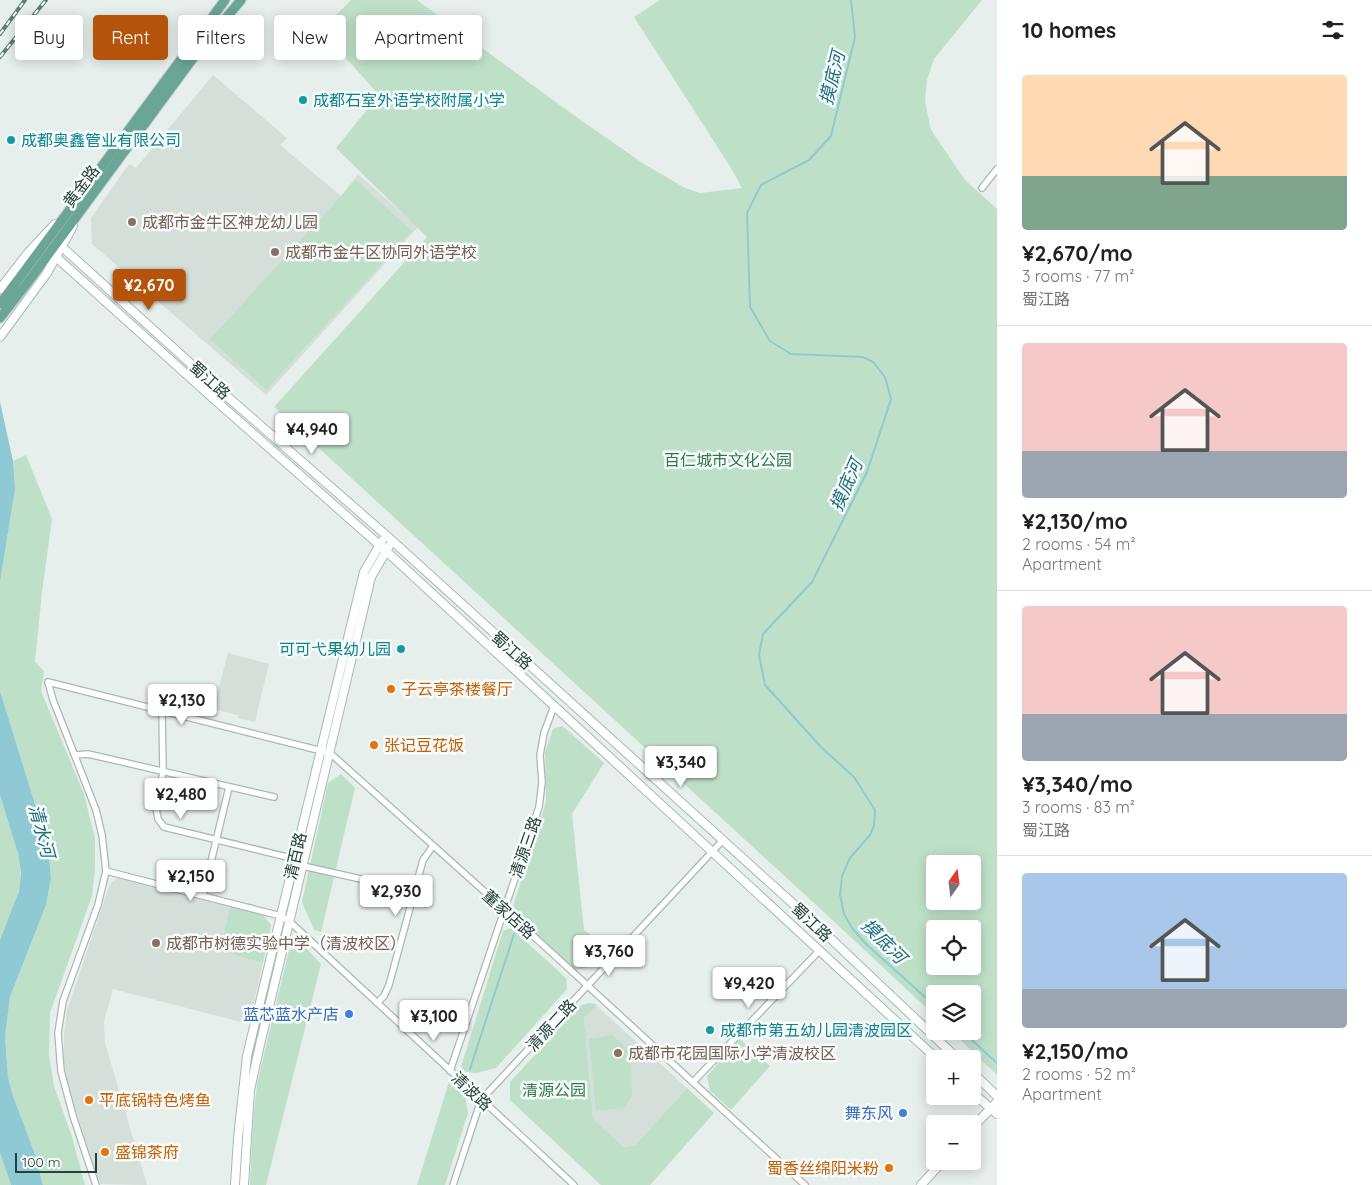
<!DOCTYPE html>
<meta charset="utf-8">
<style>
:root{--surface:#fff;--page:#f2f2f2;--text:#202124;--muted:#757577;--line:#e0e0e0;--accent:#b45309}
body{margin:0;font-family:Quicksand,"Noto Sans SC",sans-serif;background:var(--page);color:var(--text);height:100vh;display:flex;flex-direction:column;font-size:19px;white-space:nowrap}
*{box-sizing:border-box;margin:0}
p{font-size:16px;color:var(--muted)}
.icon{flex:none;width:28px;height:28px;fill:none;stroke:currentColor;stroke-width:2;stroke-linecap:round;stroke-linejoin:round}
.map{position:relative;flex:1;overflow:hidden}
.side{display:flex;flex-direction:column;background:var(--surface);width:375px}
.side>*{flex:none}
.banner{position:absolute;left:15px;top:15px;width:475px;height:45px;display:flex;gap:10px}
.needle{width:32px;rotate:14deg}
.controls{position:absolute;left:926px;top:855px;display:grid;gap:10px}
.controls a{display:grid;place-items:center;width:55px;height:55px;border-radius:5px;background:var(--surface);box-shadow:0 2px 12px #0003;font-size:25px}
.scale{position:absolute;left:15px;bottom:12px;width:82px;box-sizing:border-box;padding-left:5px;border:2px solid #24423a;border-top:0;font-size:14px;line-height:18px;white-space:nowrap;color:#24423a;-webkit-text-stroke:4px #f7fbf9;paint-order:stroke}
.price{position:absolute;translate:-50% -42px;padding:0 11px;border-radius:5px;background:#fff;color:#222;font-size:16px;line-height:32px;filter:drop-shadow(0 1px 2px #0008)}
.price::after{content:'';position:absolute;left:50%;top:30px;width:15px;height:11px;margin-left:-8px;background:inherit;clip-path:polygon(0 0,100% 0,50% 100%)}
.price.active{background:var(--accent);color:#fff}
ul{padding:0;list-style:none}
li{display:grid;align-content:center;gap:10px;height:265px;padding:0 25px}
li+li{border-top:1px solid var(--line)}
li span{display:grid;place-items:center;height:155px;border-radius:5px;color:#555}
li>.icon{margin-inline-start:auto}
span .icon{width:90px;height:90px;fill:#fffc;stroke-width:1}
li b{font-size:21px}
h2{display:flex;justify-content:space-between;align-items:center;height:60px;padding:0 25px;font-size:21px}
.chip{padding:0 18px;border-radius:5px;background:var(--surface);box-shadow:0 2px 12px #0003;font-size:18px;line-height:45px}
.chip.active{background:var(--accent);color:#fff}
main{display:flex;flex:1;min-height:0}
.map>svg:first-child{display:block}
</style>
<main>
<div class="map">
<svg width="997" height="1185" viewBox="0 0 997 1185">
<rect width="100%" height="100%" fill="#e6efeb"/>
<path fill="#d4dfda" d="M213 75 287 138 280 145 341 196 358 174 418 227 266 395 92 244 91 218 129 164 136 168Z
M228 653 269 664 255 722 238 718V715L213 709Z
M117 878 230 907 220 951 263 963 249 1024 113 989 104 1021 105 1043 147 1185 100 1184 67 1084 64 1059V1034L67 1010 110 884Z
M597 1006 687 1088 635 1145 624 1147 593 1119 584 1018Z"/>
<path fill="#bfe0c8" fill-rule="evenodd" d="M351 0H417L572 114 644 164 685 188 700 193 742 188 731 168 634 17 660 0H982L934 59 927 80 925 102 931 130 965 180 997 209V1075L951 1031H972V994H935V1016L827 915 274 407 427 237 336 148 379 95 321 30ZM935 864H972V901H935ZM935 929H972V966H935Z
M356 180 412 231 266 390 210 339Z
M26 455 52 519 42 592 35 662 44 671 41 691 84 794 95 839V869L92 896 50 1013 49 1055 54 1086 72 1137 85 1185H43L35 1154 13 1096 8 1077 5 1037 10 997 46 905 51 878 48 846 0 691V582L15 489 13 461Z
M561 726 565 728 604 763 572 814 584 930 606 947 585 968 573 970 515 915 513 906 546 802 545 752 553 729Z
M341 774 355 788 321 932 314 930 302 902 328 783Z
M0 795C9 824 27 861 18 893 14 909 6 924 0 940Z
M230 907 263 915 271 925 263 963 220 951Z
M511 928 566 978 567 989 496 1068 477 1073 466 1072 461 1067 503 931Z
M306 948 321 964 266 1185H250L253 1122 257 1084 289 950Z
M589 1003 595 1004 597 1006 584 1018 593 1119 624 1147 635 1145 687 1088 714 1113 650 1185H601L510 1100V1082L581 1005Z
M612 1035 630 1051 632 1096 623 1109 596 1110 589 1039Z
M740 1039 770 1066 731 1110 710 1091 707 1076Z
M449 1082 465 1096 468 1113 445 1185H417Z
M0 1153 11 1185H0Z"/>
<path fill="#8ec9d4" d="M0 402 13 461 15 489 0 582Z
M0 691 48 846 51 878 46 905 10 997 5 1037 8 1077 13 1096 35 1154 43 1185H11L0 1153V940L19 891 21 873 18 853 0 795Z"/>
<g fill="none" stroke-linecap="round" stroke-linejoin="round">
<path stroke="#8ec9d4" stroke-width="2" d="M851 0 855 37 831 136 809 160 761 185 747 213 750 307 770 341 791 354 863 357 873 362 885 377 891 399 867 472 812 582 763 634 759 655 765 685 821 747 854 777 875 810 874 826 870 835 850 858 842 876 840 894 844 914 852 928 866 944 935 1006
M962 1031 997 1063
M470 1069 514 934"/>
<defs>
<path id="street" d="M982 188 997 169
M48 682 330 753 504 909 805 1185
M48 682 53 700 96 810 102 835 106 871 98 905 63 1001 58 1033 61 1071 73 1116 96 1185
M162 711 163 772 156 808 158 819 164 827 295 859
M75 755 88 754 274 797
M303 866 414 891
M106 871 281 916 289 921 574 1185
M203 895 229 787
M377 1003 384 996 389 985 423 860 433 846
M450 1071 539 807 542 782 540 755 544 733 554 706
M693 1082 820 950
M453 1185 481 1100 723 840"/>
<path id="secondary" d="M62 247 222 392 387 536 811 920 958 1059
M56 257 215 400 385 550 937 1059
M0 289 27 254 55 224
M0 337 47 273 73 226
M972 1072 997 1096
M972 1092 997 1114
M972 1128 997 1102
M235 1185 238 1138 247 1056 364 572 382 541
M244 1185 250 1090 259 1049 371 577 389 546
M921 1185 943 1161"/>
<path id="primary" d="M0 304 225 0
M0 318 31 278 199 50 241 0"/>
</defs>
<use href="#street" stroke="#a8b8b2" stroke-width="8"/>
<use href="#secondary" stroke="#a4bbb3" stroke-width="10"/>
<use href="#primary" stroke="#c2cac8" stroke-width="11"/>
<use href="#street" stroke="#fff" stroke-width="5.5"/>
<use href="#secondary" stroke="#fff" stroke-width="8"/>
<use href="#primary" stroke="#6aa596" stroke-width="9"/>
<defs>
<path id="rail" d="M0 34 25 0
M0 57 46 0"/>
</defs>
<use href="#rail" stroke="#5f7d75" stroke-width="4"/>
<use href="#rail" stroke="#f7fbf9" stroke-width="2" stroke-dasharray="5.5" stroke-linecap="butt"/>
</g>
<g fill="#0f9aa8" stroke="#f7fbf9" stroke-width="2">
<circle cx="303" cy="100" r="5"/>
<circle cx="11" cy="140" r="5"/>
<circle cx="401" cy="649" r="5"/>
<circle cx="710" cy="1030" r="5"/>
</g>
<g fill="#8d6e63" stroke="#f7fbf9" stroke-width="2">
<circle cx="132" cy="222" r="5"/>
<circle cx="275" cy="252" r="5"/>
<circle cx="156" cy="943" r="5"/>
<circle cx="618" cy="1053" r="5"/>
</g>
<g fill="#e8710a" stroke="#f7fbf9" stroke-width="2">
<circle cx="391" cy="689" r="5"/>
<circle cx="374" cy="745" r="5"/>
<circle cx="89" cy="1100" r="5"/>
<circle cx="105" cy="1152" r="5"/>
<circle cx="889" cy="1168" r="5"/>
</g>
<g fill="#3f7fe0" stroke="#f7fbf9" stroke-width="2">
<circle cx="349" cy="1014" r="5"/>
<circle cx="903" cy="1113" r="5"/>
</g>
<g text-anchor="middle" dominant-baseline="central" stroke-width="5" stroke-linejoin="round" paint-order="stroke">
<g font-size="16" fill="#0d838f" stroke="#f7fbf9" text-anchor="start">
<text x="313" y="100">成都石室外语学校附属小学</text>
<text x="21" y="140">成都奥鑫管业有限公司</text>
<text x="391" y="649" text-anchor="end">可可弋果幼儿园</text>
<text x="720" y="1030">成都市第五幼儿园清波园区</text>
</g>
<g font-size="16" fill="#24423a" stroke="#f7fbf9">
<text transform="translate(81 186) rotate(-53)">黄金路</text>
<text transform="translate(210 380) rotate(42)">蜀江路</text>
<text transform="translate(512 650) rotate(42)">蜀江路</text>
<text transform="translate(525 847) rotate(-71)">清源三路</text>
<text transform="translate(295 856) rotate(-77)">清百路</text>
<text transform="translate(509 914) rotate(42)">董家店路</text>
<text transform="translate(812 922) rotate(43)">蜀江路</text>
<text transform="translate(551 1025) rotate(-47)">清源二路</text>
<text transform="translate(472 1091) rotate(43)">清波路</text>
</g>
<g font-size="16" fill="#785e54" stroke="#f7fbf9" text-anchor="start">
<text x="142" y="222">成都市金牛区神龙幼儿园</text>
<text x="285" y="252">成都市金牛区协同外语学校</text>
<text x="166" y="943">成都市树德实验中学（清波校区）</text>
<text x="628" y="1053">成都市花园国际小学清波校区</text>
</g>
<g font-size="16" fill="#2d7a4b" stroke="#f7fbf9">
<text x="728" y="460">百仁城市文化公园</text>
<text x="554" y="1090">清源公园</text>
</g>
<g font-size="16" fill="#c56008" stroke="#f7fbf9" text-anchor="start">
<text x="401" y="689">子云亭茶楼餐厅</text>
<text x="384" y="745">张记豆花饭</text>
<text x="99" y="1100">平底锅特色烤鱼</text>
<text x="115" y="1152">盛锦茶府</text>
<text x="879" y="1168" text-anchor="end">蜀香丝绵阳米粉</text>
</g>
<g font-size="16" fill="#366cbe" stroke="#f7fbf9" text-anchor="end">
<text x="339" y="1014">蓝芯蓝水产店</text>
<text x="893" y="1113">舞东风</text>
</g>
<g font-size="18" font-style="italic" fill="#1c6f80" stroke="#f7fbf9">
<text transform="translate(832 78) rotate(-76)">摸底河</text>
<text transform="translate(846 485) rotate(-66)">摸底河</text>
<text transform="translate(42 831) rotate(75)">清水河</text>
<text transform="translate(884 941) rotate(45)">摸底河</text>
</g>
</g>
</svg>
<div class="controls">
<a><svg class="needle" viewBox="-14 -14 28 28"><path d="M0-13l5 13h-10z" fill="#e53935"/><path d="M0 13l5-13h-10z" fill="#757577"/></svg></a>
<a><svg class="icon" aria-label="locate" viewBox="0 0 24 24"><circle cx="12" cy="12" r="6"/><path d="M12 2v4M12 18v4M2 12h4M18 12h4"/></svg></a>
<a><svg class="icon" aria-label="layers" viewBox="0 0 24 24"><path d="M12 4l9 5-9 5-9-5zM3 14l9 5 9-5"/></svg></a>
<a>+</a>
<a>−</a>
</div>
<div class="scale">100 m</div>
<b class="price active" style="left:149px;top:311px">¥2,670</b>
<b class="price" style="left:312px;top:455px">¥4,940</b>
<b class="price" style="left:182px;top:726px">¥2,130</b>
<b class="price" style="left:681px;top:788px">¥3,340</b>
<b class="price" style="left:181px;top:820px">¥2,480</b>
<b class="price" style="left:191px;top:902px">¥2,150</b>
<b class="price" style="left:396px;top:917px">¥2,930</b>
<b class="price" style="left:609px;top:977px">¥3,760</b>
<b class="price" style="left:749px;top:1009px">¥9,420</b>
<b class="price" style="left:434px;top:1042px">¥3,100</b>
<div class="banner">
<a class="chip">Buy</a>
<a class="chip active">Rent</a>
<a class="chip">Filters</a>
<a class="chip">New</a>
<a class="chip">Apartment</a>
</div>
</div>
<section class="side">
<h2>10 homes<svg class="icon" aria-label="filters" viewBox="0 0 24 24"><path d="M4 7h16M4 17h16"/><circle cx="9" cy="7" r="2"/><circle cx="15" cy="17" r="2"/></svg></h2>
<ul>
<li><span style="background:linear-gradient(#ffd9b3 65%,#7fa58c 0)"><svg class="icon" aria-label="home" viewBox="0 0 24 24"><path d="M3 11l9-7 9 7M6 9v11h12V9"/></svg></span><div><b>¥2,670/mo</b><p>3 rooms · 77 m²</p><p>蜀江路</p></div></li>
<li><span style="background:linear-gradient(#f6c9c9 70%,#9aa5b1 0)"><svg class="icon" aria-label="home" viewBox="0 0 24 24"><path d="M3 11l9-7 9 7M6 9v11h12V9"/></svg></span><div><b>¥2,130/mo</b><p>2 rooms · 54 m²</p><p>Apartment</p></div></li>
<li><span style="background:linear-gradient(#f6c9c9 70%,#9aa5b1 0)"><svg class="icon" aria-label="home" viewBox="0 0 24 24"><path d="M3 11l9-7 9 7M6 9v11h12V9"/></svg></span><div><b>¥3,340/mo</b><p>3 rooms · 83 m²</p><p>蜀江路</p></div></li>
<li><span style="background:linear-gradient(#a9c7e8 75%,#9aa5b1 0)"><svg class="icon" aria-label="home" viewBox="0 0 24 24"><path d="M3 11l9-7 9 7M6 9v11h12V9"/></svg></span><div><b>¥2,150/mo</b><p>2 rooms · 52 m²</p><p>Apartment</p></div></li>
</ul>
</section>
</main>
